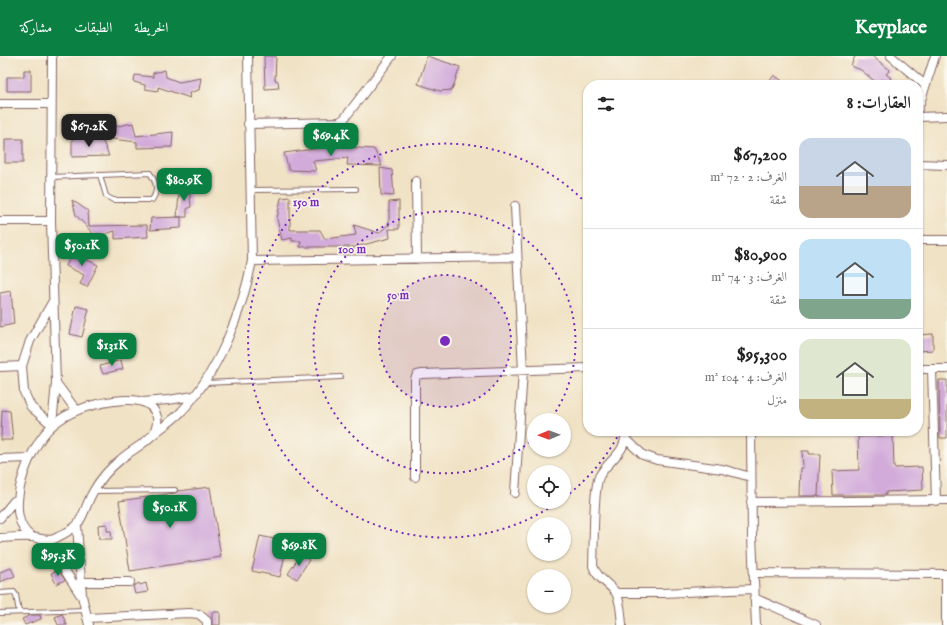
<!DOCTYPE html>
<html lang="ar">
<meta charset="utf-8">
<style>
:root{--surface:#fff;--page:#f6f6f6;--text:#222;--muted:#767676;--line:#e0e0e0;--accent:#0b8043}
body{margin:0;font-family:"IM FELL English",Amiri,serif;background:var(--page);color:var(--text);direction:rtl;height:100vh;display:flex;flex-direction:column;font-size:15px;white-space:nowrap}
*{box-sizing:border-box;margin:0}
p{font-size:13px;color:var(--muted)}
.icon{flex:none;width:22px;height:22px;fill:none;stroke:currentColor;stroke-width:2;stroke-linecap:round;stroke-linejoin:round}
.map{position:relative;flex:1;overflow:hidden;direction:ltr}
.drawer{position:absolute;left:583px;top:24px;width:340px;height:356px;display:flex;flex-direction:column;background:var(--surface);border-radius:16px;box-shadow:0 1px 3px #0004;direction:rtl}
.drawer>*{flex:none}
.needle{width:26px;rotate:269deg}
.fabs{position:absolute;left:527px;top:357px;display:grid;gap:8px}
.fabs a{display:grid;place-items:center;width:44px;height:44px;border-radius:50%;background:var(--surface);box-shadow:0 1px 3px #0004;font-size:20px}
.price{position:absolute;translate:-50% -34px;padding:0 9px;border-radius:8px;background:var(--accent);color:#fff;font-size:13px;line-height:26px;filter:drop-shadow(0 1px 2px #0008)}
.price::after{content:'';position:absolute;left:50%;top:24px;width:12px;height:9px;margin-left:-6px;background:inherit;clip-path:polygon(0 0,100% 0,50% 100%)}
.price.active{background:#222;color:#fff}
ul{padding:0;list-style:none}
li{display:flex;align-items:center;gap:12px;height:100px;padding:0 12px}
li+li{border-top:1px solid var(--line)}
li span{display:grid;place-items:center;flex:none;width:112px;height:80px;border-radius:12px;color:#555}
li>.icon{margin-inline-start:auto}
span .icon{width:48px;height:48px;fill:#fffc;stroke-width:1}
li b{font-size:17px}
h2{display:flex;justify-content:space-between;align-items:center;height:48px;padding:0 12px;font-size:17px}
header{display:flex;align-items:center;gap:24px;box-sizing:border-box;height:56px;padding:0 20px;background:var(--accent);color:#fff}
header strong{font-size:19px}
nav{display:flex;gap:22px;margin-inline-start:auto;font-size:14px}
.map>svg:first-child{display:block}
</style>
<header>
<strong>Keyplace</strong>
<nav><a>الخريطة</a><a>الطبقات</a><a>مشاركة</a></nav>
</header>
<div class="map">
<svg width="947" height="569" viewBox="0 0 947 569">
<rect width="100%" height="100%" fill="#fbf7ec"/>
<filter id="ink" filterUnits="userSpaceOnUse"><feTurbulence type="fractalNoise" baseFrequency=".025" numOctaves="2"/><feDisplacementMap in="SourceGraphic" scale="8" xChannelSelector="R" yChannelSelector="G"/><feConvolveMatrix kernelMatrix="1 2 1 2 8 2 1 2 1" color-interpolation-filters="sRGB"/></filter>
<filter id="wash" filterUnits="userSpaceOnUse"><feTurbulence type="fractalNoise" baseFrequency=".012" numOctaves="4" result="noise"/><feDisplacementMap in="SourceGraphic" scale="16" xChannelSelector="R" yChannelSelector="G"/><feGaussianBlur stdDeviation="0.9" result="paint"/><feColorMatrix in="noise" values="0 0 0 0 0 0 0 0 0 0 0 0 0 0 0 0 0 1.4 0 .05"/><feComposite in="paint" operator="in"/></filter>
<g filter="url(#wash)">
<rect width="100%" height="100%" fill="#f0e2c5"/>
<g id="blocks">
<path fill="#d2abda" d="M264 0H276L275 24 278 25 279 32 265 33Z
M427 0 460 11 452 34 440 35 418 28Z
M855 0H872L890 14 886 18 891 22 887 28 881 23 878 28 861 14 851 10Z
M24 14H31V35H7V21H24Z
M165 14 166 21 179 26 201 22 199 34 189 37 190 42 158 31V35L145 33V29L134 26 135 19 153 21V17Z
M774 19 788 29H767Z
M133 67 136 80 173 76 172 91 137 92V86L112 83 102 73Z
M72 82 102 83 109 100 72 101Z
M5 83H23V107H5Z
M346 85V91L374 93 382 110 347 109 348 102 313 105 316 115 289 114 284 97 314 93Z
M380 112 392 114 394 140 381 139Z
M180 127 190 139 191 151 187 153V161H177Z
M290 141V174H320L325 183 356 179 354 169 379 177 389 168V170V146L399 145V173H389L390 182 355 191H300L301 185H292V182L282 184 277 163 281 142Z
M72 144 88 155 89 170 147 169 148 181 115 183V175L96 181 76 159Z
M181 161V172L150 174 151 162Z
M73 196 88 198 87 204 98 209 87 231 80 228 84 219 66 210Z
M11 235 14 268 0 271V237Z
M76 250 89 253 82 281 70 278Z
M933 278V294L918 295V279Z
M121 304 123 313 103 318 100 310Z
M939 324H947V382H940Z
M2 354 10 355 13 384H1Z
M893 379 894 412 922 411 923 434 886 436V439H833L832 415 859 414 858 381Z
M802 395H809V398H820L818 440H799L800 412H803Z
M210 431 221 501 130 515 119 445 175 437 178 435Z
M107 468V475H111L112 483H99L98 469Z
M260 480 288 486 280 521 252 515Z
M301 498 309 504 297 523 288 518Z
M11 512 15 520 0 526V516Z
M58 514 65 524 56 528 51 517Z
M139 527 140 529 146 527 148 536 135 538 133 530Z
M212 556H220V569H212Z
M62 558 67 569H58L55 561Z
M31 559H40L41 563 25 569 22 563Z"/>
</g>
</g>
<g filter="url(#ink)">
<use href="#blocks" fill-opacity="0" stroke="#846361" stroke-width="1"/>
<g fill="none" stroke-linecap="round" stroke-linejoin="round">
<defs>
<path id="lane" d="M51 121 150 117C156 126 159 134 152 144H113L106 140 100 119
M251 134 356 133
M205 327 341 321
M94 435 175 434
M0 537 14 536 16 539 19 556
M0 557 86 554"/>
<path id="street" d="M52 0 51 165 56 327 52 369
M891 0 925 29
M0 48H51
M918 53 935 0
M918 61 947 60
M248 68 339 66 344 63 392 0
M918 108 947 109
M416 125 417 203
M0 165H51
M918 184H947
M252 205 516 201
M0 311 22 310
M918 313H947
M932 313 936 445
M56 327 76 354
M143 346 168 344 194 340
M52 369 31 351 24 336 22 310 30 285 53 245
M751 375 752 480 756 569
M154 378C162 371 172 365 180 357 217 319 242 257 252 205L248 0
M626 383 643 399 657 404 722 413 751 421
M0 403 28 402
M415 421V323L417 319 422 318 588 312
M515 437 523 315 515 150
M751 446 947 444
M0 462 14 445
M77 469 82 540 89 569
M0 482C10 482 20 480 30 481 39 481 45 486 54 483 60 480 72 474 77 469 84 460 87 446 93 436 99 425 110 412 120 404 128 396 147 387 153 378 156 374 158 365 157 361 152 342 130 343 114 345 92 348 70 354 53 369 29 389 0 461 32 481
M46 485 80 538
M753 517 947 518
M946 518V569
M80 526H130
M616 537H662L754 533
M754 542 816 569
M88 562 189 557 199 558 207 565V569
M622 569C621 559 621 546 616 537 609 527 597 523 593 510 594 493 593 434 599 421 607 404 628 397 625 375"/>
</defs>
<use href="#lane" stroke="#846361" stroke-width="6"/>
<use href="#street" stroke="#846361" stroke-width="10"/>
<use href="#lane" stroke="#fff" stroke-width="4"/>
<use href="#street" stroke="#fff" stroke-width="8"/>
</g>
</g>
<circle cx="445" cy="285" r="66" fill="#7b2cbf" fill-opacity=".12"/>
<g fill="none" stroke="#7b2cbf" stroke-width="2" stroke-dasharray="2 4">
<circle cx="445" cy="285" r="66"/>
<path d="M534 382A131 131 0 1 1 550 364"/>
<path d="M620 376A197 197 0 0 1 565 441M558 446A197 197 0 1 1 588 149"/>
</g>
<circle cx="445" cy="285" r="6" fill="#7b2cbf" stroke="#fbf7ec" stroke-width="2"/>
<g font-size="12" text-anchor="middle" font-weight="bold" fill="#7b2cbf" stroke="#fbf7ec" stroke-width="3" stroke-linejoin="round" paint-order="stroke">
<text x="306" y="150">150 m</text>
<text x="352" y="197">100 m</text>
<text x="398" y="243">50 m</text>
</g>
</svg>
<div class="fabs">
<a><svg class="needle" viewBox="-14 -14 28 28"><path d="M0-13l5 13h-10z" fill="#e53935"/><path d="M0 13l5-13h-10z" fill="#767676"/></svg></a>
<a><svg class="icon" aria-label="locate" viewBox="0 0 24 24"><circle cx="12" cy="12" r="6"/><path d="M12 2v4M12 18v4M2 12h4M18 12h4"/></svg></a>
<a>+</a>
<a>−</a>
</div>
<b class="price active" style="left:89px;top:92px">$67.2K</b>
<b class="price" style="left:331px;top:101px">$69.4K</b>
<b class="price" style="left:184px;top:146px">$80.9K</b>
<b class="price" style="left:82px;top:211px">$50.1K</b>
<b class="price" style="left:112px;top:311px">$131K</b>
<b class="price" style="left:170px;top:473px">$50.1K</b>
<b class="price" style="left:299px;top:511px">$69.8K</b>
<b class="price" style="left:58px;top:521px">$95.3K</b>
<section class="drawer">
<h2>العقارات: 8<svg class="icon" aria-label="filters" viewBox="0 0 24 24"><path d="M4 7h16M4 17h16"/><circle cx="9" cy="7" r="2"/><circle cx="15" cy="17" r="2"/></svg></h2>
<ul>
<li><span style="background:linear-gradient(#c9d6e8 60%,#b9a48a 0)"><svg class="icon" aria-label="home" viewBox="0 0 24 24"><path d="M3 11l9-7 9 7M6 9v11h12V9"/></svg></span><div><b>$67,200</b><p>الغرف: 2 · 72 m²</p><p>شقة</p></div></li>
<li><span style="background:linear-gradient(#bfe0f5 75%,#7fa58c 0)"><svg class="icon" aria-label="home" viewBox="0 0 24 24"><path d="M3 11l9-7 9 7M6 9v11h12V9"/></svg></span><div><b>$80,900</b><p>الغرف: 3 · 74 m²</p><p>شقة</p></div></li>
<li><span style="background:linear-gradient(#dfe7d0 75%,#c2b280 0)"><svg class="icon" aria-label="home" viewBox="0 0 24 24"><path d="M3 11l9-7 9 7M6 9v11h12V9"/></svg></span><div><b>$95,300</b><p>الغرف: 4 · 104 m²</p><p>منزل</p></div></li>
</ul>
</section>
</div>
